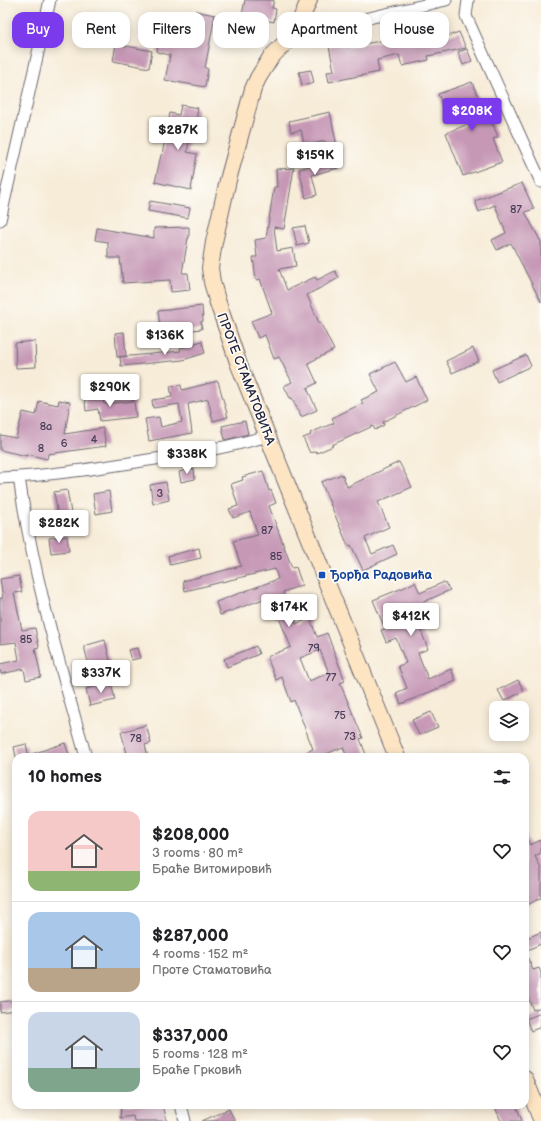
<!DOCTYPE html>
<meta charset="utf-8">
<style>
:root{--surface:#fff;--page:#f2f2f2;--text:#202124;--muted:#757577;--line:#e0e0e0;--accent:#7c3aed}
body{margin:0;font-family:"Balsamiq Sans",sans-serif;background:var(--page);color:var(--text);height:100vh;display:flex;flex-direction:column;font-size:15px;white-space:nowrap}
*{box-sizing:border-box;margin:0}
p{font-size:13px;color:var(--muted)}
.icon{flex:none;width:22px;height:22px;fill:none;stroke:currentColor;stroke-width:2;stroke-linecap:round;stroke-linejoin:round}
.map{position:relative;flex:1;overflow:hidden}
.side{position:absolute;left:12px;top:753px;width:517px;height:356px;display:flex;flex-direction:column;background:var(--surface);border-radius:12px;box-shadow:0 2px 10px #0003}
.side>*{flex:none}
.top-card{position:absolute;left:12px;top:12px;width:517px;height:36px;display:flex;gap:8px}
.tools{position:absolute;left:489px;top:701px;display:grid;gap:8px}
.tools a{display:grid;place-items:center;width:40px;height:40px;border-radius:8px;background:var(--surface);box-shadow:0 2px 10px #0003;font-size:20px}
.price{position:absolute;translate:-50% -34px;padding:0 9px;border-radius:4px;background:#fff;color:#222;font-size:13px;line-height:26px;filter:drop-shadow(0 1px 2px #0008)}
.price::after{content:'';position:absolute;left:50%;top:24px;width:12px;height:9px;margin-left:-6px;background:inherit;clip-path:polygon(0 0,100% 0,50% 100%)}
.price.selected{background:var(--accent);color:#fff}
ul{padding:0;list-style:none}
li{display:flex;align-items:center;gap:12px;height:100px;padding:0 16px}
li+li{border-top:1px solid var(--line)}
li span{display:grid;place-items:center;flex:none;width:112px;height:80px;border-radius:12px;color:#555}
li>.icon{margin-inline-start:auto}
span .icon{width:48px;height:48px;fill:#fffc;stroke-width:1}
li b{font-size:17px}
h2{display:flex;justify-content:space-between;align-items:center;height:48px;padding:0 16px;font-size:17px}
.pill{padding:0 14px;border-radius:12px;background:var(--surface);box-shadow:0 2px 10px #0003;font-size:14px;line-height:36px}
.pill.selected{background:var(--accent);color:#fff}
.map>svg:first-child{display:block}
</style>
<div class="map">
<svg width="541" height="1121" viewBox="0 0 541 1121">
<rect width="100%" height="100%" fill="#fdfcf7"/>
<filter id="ink" filterUnits="userSpaceOnUse"><feTurbulence type="fractalNoise" baseFrequency=".025" numOctaves="2"/><feDisplacementMap in="SourceGraphic" scale="8" xChannelSelector="R" yChannelSelector="G"/><feConvolveMatrix kernelMatrix="1 2 1 2 8 2 1 2 1" color-interpolation-filters="sRGB"/></filter>
<filter id="wash" filterUnits="userSpaceOnUse"><feTurbulence type="fractalNoise" baseFrequency=".012" numOctaves="4" result="noise"/><feDisplacementMap in="SourceGraphic" scale="16" xChannelSelector="R" yChannelSelector="G"/><feGaussianBlur stdDeviation="0.9" result="paint"/><feColorMatrix in="noise" values="0 0 0 0 0 0 0 0 0 0 0 0 0 0 0 0 0 1.4 0 .05"/><feComposite in="paint" operator="in"/></filter>
<g filter="url(#wash)">
<rect width="100%" height="100%" fill="#f7ecd8"/>
<g id="blocks">
<path fill="#c698b6" fill-rule="evenodd" d="M245 0H274L272 8 276 9 274 22 242 15Z
M195 11 215 15 205 68 208 69 205 87 165 80 170 55 157 52 158 43 184 47 185 39 190 40Z
M443 29 445 37 459 32 466 48 428 56 429 60 402 66 399 55 377 60 379 72 329 82 327 72 334 71 329 46 347 42 348 47 412 35V36Z
M116 44 152 51 149 68 113 61Z
M467 49 472 61 463 65 458 52Z
M311 70 314 83 302 86 299 72Z
M472 82 489 123 492 122 498 137 493 139 502 162 463 176 446 133 471 123 463 102 445 110 438 94Z
M181 105 198 108 195 126 192 125 187 152 197 154 191 190 155 182 161 155H162L170 113 179 115Z
M330 112 338 152 328 154 325 141 305 146 301 130 291 132 289 121Z
M335 159 338 168 312 175 317 195 306 198 299 169Z
M294 168 284 229 274 227 277 251 293 248 296 266 279 269 287 290 315 277 317 280 335 271 339 278 307 295 319 323 320 322 334 350 308 363 317 383 307 388 317 410 301 417 292 398H290L284 386 292 382 279 357 274 359 265 335 258 338 251 321 272 313 260 279 256 280 253 257H257L255 240 266 238 274 187H277L276 169Z
M522 183 534 209 525 212 541 242V302L511 243 497 250 492 240 506 233 495 205 479 212 475 201Z
M150 201 190 208 188 218 148 211Z
M305 226 309 243 297 246 293 228Z
M189 227V238H188L182 273H188L190 290 171 292 170 280 123 283 120 258H108V242L95 240 97 228 154 238V228Z
M202 306 203 321 201 322 202 329 161 333 158 311Z
M124 332 126 356 117 357 115 333Z
M35 341 36 367 16 368 15 343Z
M202 341 205 353 183 360 121 366 120 357 181 351 180 348Z
M473 348 479 361 452 373 446 361Z
M526 355 531 366 497 382 492 370Z
M395 362 406 382 416 377 427 400 383 422 384 425 375 430 373 426 332 445 333 446 317 453 316 451 310 453 303 438 311 435 310 433 334 423 332 418 363 403 361 400 379 392 370 374Z
M218 381 228 417 213 421 208 399 188 404 192 433 149 441 145 419 159 417 161 427 182 422 179 404 153 408 152 400 172 397 170 386 181 385 182 390Z
M95 393V400L103 399 104 404 134 401 136 417 100 421 98 409 86 411 84 394Z
M59 400 70 402 65 434 103 428 106 446 48 454 47 459 27 454V456L0 450V435L16 438 23 412 36 415 39 401 58 405Z
M245 421 248 434 225 440 222 426Z
M399 462 412 487 378 502 389 527 365 538 372 554 393 545 397 554 363 570 351 545 348 546 321 482 342 474 347 487Z
M194 469 195 479 181 482 179 472Z
M263 471 269 491 271 490 276 503 269 506 292 568 296 567 302 585 283 592 296 624 310 618 317 637 327 633 345 681 340 683 363 738 360 739 367 757H347L343 747 319 757H296L313 749 294 700 291 702 282 677 276 680 267 657 291 647 279 618 277 619 269 597 220 615 216 602 278 579 275 569 185 591 183 581 241 566 233 541 258 535 250 512 233 518 229 509 238 506 231 484 243 480 242 477ZM320 650 329 673 309 681 300 658Z
M166 482 169 500 153 504 150 485Z
M67 490 71 513 58 515 54 492Z
M109 491 112 511 96 514 93 494Z
M67 536 69 551 51 553 49 538Z
M199 548 201 558 170 565 168 556Z
M19 576 22 592 14 593 22 630 35 628 39 647 35 648 41 677 26 680 24 669 1 674 0 669V664L19 660 16 642 0 644V598H3L0 579Z
M415 582 420 593 444 582 450 590 417 605 426 626 420 628 428 649 418 653 428 679 451 669 456 681 401 704 396 693 407 688 398 666 406 663 396 638 386 642 381 630 385 629 373 600 405 587Z
M105 640 111 665 90 670 84 646Z
M256 646 259 654 227 667 224 659Z
M137 648 140 658 131 660 128 650Z
M518 680 524 691 504 701 498 690Z
M111 682 115 700 90 706 86 689Z
M431 712 438 727 419 735 412 720Z
M146 725 151 743 145 745 148 757H128L121 732Z
M65 743 70 757H29V755Z
M26 744 29 757H16L14 747Z
M525 833 530 845 541 840V853L535 856 541 869V898L525 906Z
M541 932V944L525 951V939Z
M525 952 533 970 539 968 541 973V1007L533 1010 525 989Z
M16 1000V1010L0 1012V1002Z
M541 1013V1027L531 1031 526 1019Z
M121 1105H163L167 1121H134L133 1116 120 1118Z
M494 1105H516L522 1121H501Z
M229 1109 235 1121H202Z"/>
</g>
</g>
<g filter="url(#ink)">
<use href="#blocks" fill-opacity="0" stroke="#6d6972" stroke-width="1"/>
<g fill="none" stroke-linecap="round" stroke-linejoin="round">
<defs>
<path id="street" d="M468 0 466 16 541 182
M292 36 446 0
M0 220 50 0
M19 477C32 572 60 665 86 757
M0 478C46 476 91 469 136 462 180 455 225 449 267 436
M181 1105 185 1121"/>
<path id="secondary" d="M309 0 299 24 292 36 271 57 258 78 253 89 228 180 214 242 210 268 212 282 217 300 239 365 397 757
M525 1079 541 1119"/>
</defs>
<use href="#street" stroke="#6d6972" stroke-width="13"/>
<use href="#secondary" stroke="#6d6972" stroke-width="18"/>
<use href="#street" stroke="#fff" stroke-width="11"/>
<use href="#secondary" stroke="#fde5c4" stroke-width="16"/>
</g>
</g>
<rect fill="#1a4fb4" stroke="#fdfcf7" stroke-width="1.5" x="318" y="571" width="8" height="8" rx="2"/>
<g text-anchor="middle" dominant-baseline="central" stroke-width="3.5" stroke-linejoin="round" paint-order="stroke">
<g font-size="11" fill="#4b405a">
<text x="516" y="209">87</text>
<text x="46" y="426">8a</text>
<text x="94" y="439">4</text>
<text x="64" y="443">6</text>
<text x="41" y="448">8</text>
<text x="160" y="493">3</text>
<text x="267" y="530">87</text>
<text x="276" y="556">85</text>
<text x="26" y="639">85</text>
<text x="314" y="648">79</text>
<text x="331" y="677">77</text>
<text x="340" y="715">75</text>
<text x="350" y="736">73</text>
<text x="136" y="738">78</text>
</g>
<g font-size="13" fill="#22223b" stroke="#fdfcf7">
<text transform="translate(246 379) rotate(69)">ПРОТЕ СТАМАТОВИЋА</text>
</g>
<g font-size="13" font-weight="bold" fill="#164399" stroke="#fdfcf7" text-anchor="start">
<text x="330" y="575">Ђорђа Радовића</text>
</g>
</g>
</svg>
<div class="tools">
<a><svg class="icon" aria-label="layers" viewBox="0 0 24 24"><path d="M12 4l9 5-9 5-9-5zM3 14l9 5 9-5"/></svg></a>
</div>
<b class="price selected" style="left:472px;top:132px">$208K</b>
<b class="price" style="left:178px;top:151px">$287K</b>
<b class="price" style="left:315px;top:176px">$159K</b>
<b class="price" style="left:165px;top:356px">$136K</b>
<b class="price" style="left:110px;top:408px">$290K</b>
<b class="price" style="left:187px;top:475px">$338K</b>
<b class="price" style="left:59px;top:544px">$282K</b>
<b class="price" style="left:289px;top:628px">$174K</b>
<b class="price" style="left:411px;top:637px">$412K</b>
<b class="price" style="left:101px;top:694px">$337K</b>
<div class="top-card">
<a class="pill selected">Buy</a>
<a class="pill">Rent</a>
<a class="pill">Filters</a>
<a class="pill">New</a>
<a class="pill">Apartment</a>
<a class="pill">House</a>
</div>
<section class="side">
<h2>10 homes<svg class="icon" aria-label="filters" viewBox="0 0 24 24"><path d="M4 7h16M4 17h16"/><circle cx="9" cy="7" r="2"/><circle cx="15" cy="17" r="2"/></svg></h2>
<ul>
<li><span style="background:linear-gradient(#f6c9c9 75%,#8fb573 0)"><svg class="icon" aria-label="home" viewBox="0 0 24 24"><path d="M3 11l9-7 9 7M6 9v11h12V9"/></svg></span><div><b>$208,000</b><p>3 rooms · 80 m²</p><p>Браће Витомировић</p></div><svg class="icon" aria-label="heart" viewBox="0 0 24 24"><path d="M12 20l-8-8c-3-5 5-10 8-4 3-6 11-1 8 4z"/></svg></li>
<li><span style="background:linear-gradient(#a9c7e8 70%,#b9a48a 0)"><svg class="icon" aria-label="home" viewBox="0 0 24 24"><path d="M3 11l9-7 9 7M6 9v11h12V9"/></svg></span><div><b>$287,000</b><p>4 rooms · 152 m²</p><p>Проте Стаматовића</p></div><svg class="icon" aria-label="heart" viewBox="0 0 24 24"><path d="M12 20l-8-8c-3-5 5-10 8-4 3-6 11-1 8 4z"/></svg></li>
<li><span style="background:linear-gradient(#c9d6e8 70%,#7fa58c 0)"><svg class="icon" aria-label="home" viewBox="0 0 24 24"><path d="M3 11l9-7 9 7M6 9v11h12V9"/></svg></span><div><b>$337,000</b><p>5 rooms · 128 m²</p><p>Браће Грковић</p></div><svg class="icon" aria-label="heart" viewBox="0 0 24 24"><path d="M12 20l-8-8c-3-5 5-10 8-4 3-6 11-1 8 4z"/></svg></li>
</ul>
</section>
</div>
